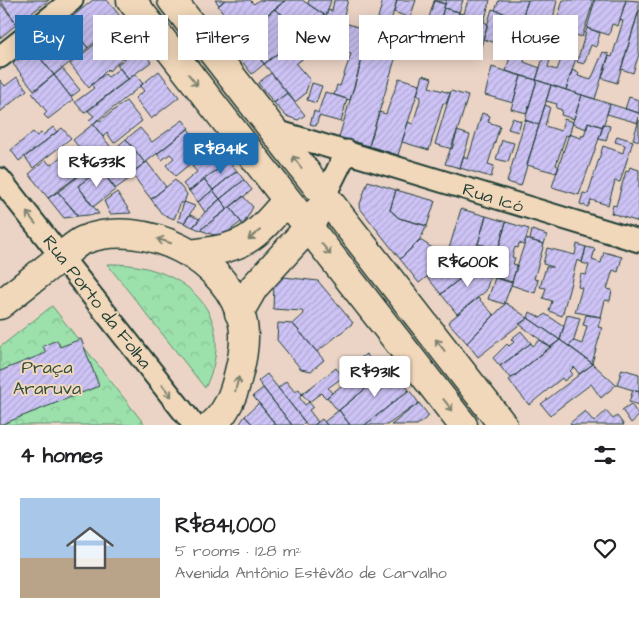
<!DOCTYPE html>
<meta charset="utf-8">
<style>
:root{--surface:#fff;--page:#f2f2f2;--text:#202124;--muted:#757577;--accent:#1f6fb2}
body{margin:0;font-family:"Architects Daughter",sans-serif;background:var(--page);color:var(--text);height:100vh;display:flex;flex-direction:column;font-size:19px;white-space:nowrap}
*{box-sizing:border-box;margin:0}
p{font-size:16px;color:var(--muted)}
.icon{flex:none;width:28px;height:28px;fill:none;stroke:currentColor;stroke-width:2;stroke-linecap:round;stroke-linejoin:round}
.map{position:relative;height:425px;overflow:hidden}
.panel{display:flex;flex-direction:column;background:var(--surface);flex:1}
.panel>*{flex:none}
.hud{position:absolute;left:15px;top:15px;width:610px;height:45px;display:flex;gap:10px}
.price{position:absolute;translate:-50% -42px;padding:0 11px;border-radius:5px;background:#fff;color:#222;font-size:16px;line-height:32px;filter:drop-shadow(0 1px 2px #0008)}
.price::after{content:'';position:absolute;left:50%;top:30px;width:15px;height:11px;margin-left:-8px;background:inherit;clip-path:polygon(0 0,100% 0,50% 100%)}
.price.active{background:var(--accent);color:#fff}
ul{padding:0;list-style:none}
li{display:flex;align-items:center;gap:15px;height:125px;padding:0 20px}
li span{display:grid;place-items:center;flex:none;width:140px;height:100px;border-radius:0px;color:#555}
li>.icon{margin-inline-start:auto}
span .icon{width:60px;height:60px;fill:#fffc;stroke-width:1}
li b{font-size:21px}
h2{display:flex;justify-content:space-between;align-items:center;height:60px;padding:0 20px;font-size:21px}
.chip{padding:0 18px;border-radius:0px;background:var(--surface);box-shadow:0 2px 12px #0003;font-size:18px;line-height:45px}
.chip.active{background:var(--accent);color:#fff}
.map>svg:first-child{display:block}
</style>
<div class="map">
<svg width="639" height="425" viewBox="0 0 639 425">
<defs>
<pattern id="forest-crowns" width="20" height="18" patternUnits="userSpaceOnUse" patternTransform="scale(1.25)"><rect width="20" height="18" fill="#9ce0ab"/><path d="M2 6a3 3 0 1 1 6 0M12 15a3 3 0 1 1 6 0" fill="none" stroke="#86c194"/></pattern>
<pattern id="building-hatch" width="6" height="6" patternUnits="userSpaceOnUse" patternTransform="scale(1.25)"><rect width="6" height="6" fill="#cdc3f5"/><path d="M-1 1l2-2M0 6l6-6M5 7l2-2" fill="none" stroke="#b0a8d3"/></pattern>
</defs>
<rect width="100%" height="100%" fill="#ebd4c6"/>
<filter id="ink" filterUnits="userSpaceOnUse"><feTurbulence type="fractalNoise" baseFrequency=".02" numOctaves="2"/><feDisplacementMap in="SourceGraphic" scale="10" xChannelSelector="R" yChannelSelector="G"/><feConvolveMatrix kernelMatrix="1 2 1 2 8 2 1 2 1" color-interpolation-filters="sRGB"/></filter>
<g filter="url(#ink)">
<path fill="url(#forest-crowns)" stroke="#5e8e70" d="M107 264C181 262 242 312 205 388Z
M52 306 145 425H0V347Z"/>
<path fill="url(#building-hatch)" stroke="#1f3d34" d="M0 0H49L17 24Z
M93 0H107L123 20 88 48 67 21Z
M215 0H225L219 5Z
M225 0H250L254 4 259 0 285 1 241 36 218 6Z
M286 0H302L326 16 307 31 274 9Z
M309 0H331L326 16 308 4Z
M334 0H348L342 22 326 16 328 10 332 11Z
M383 0H397L387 35 374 32Z
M397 0H416L410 18 394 12Z
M434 0H446L445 4Z
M446 0H463L459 12 444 8Z
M468 0H490L484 22 488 24 480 50 451 41 459 13 464 14Z
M499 0H528L519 27 501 20 504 13 495 10Z
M528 0H557L553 19 546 17 544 22 523 15Z
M563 0H594L582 37 570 33 565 47 557 46 556 52 548 50Z
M595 0H626L618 26 612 24 609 35 587 28Z
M626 0 639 1V10L617 83 602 78 609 56 612 57 623 21 620 20Z
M434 1 445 4 436 34 425 31Z
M0 3 17 24 0 38Z
M444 8 459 12 447 53 431 49Z
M274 9 307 31 264 64 242 35Z
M492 9 504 13 501 20 516 26 509 47 483 39Z
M639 10V54L633 73 621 69Z
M523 15 542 21 536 37 529 35 524 50 513 46Z
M324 20 340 25 330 57 317 53 319 44 316 43Z
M67 21 88 48 54 75 33 49Z
M342 22 370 31 350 100 334 95 337 85 340 86 351 54 333 49Z
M587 28 600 33 596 47 591 45 584 64 577 62Z
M112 31 120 42 130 35 140 47 127 58 125 56 109 71 108 69 89 88 70 64Z
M370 31 400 40 397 51 375 45 374 49 366 47Z
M303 34 315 49 296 64 310 80 305 94 295 102 264 64Z
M242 35 264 64 252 74 229 45Z
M513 46 527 51 524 62 540 68 536 80 506 71Z
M140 47 151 62 128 79 117 65Z
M366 47 396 56 369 146 339 137Z
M33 49 54 75 34 90 13 64Z
M603 52 609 54 595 99 566 90 572 70 579 73 578 76 591 80Z
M563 54 576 58 566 90 536 80 543 58 550 60 548 67 550 68 557 70Z
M492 67 521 76 513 103 485 95Z
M62 68 80 90 71 97 54 75Z
M120 68 128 79 84 113 75 102 94 88 91 85 105 74 108 77Z
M159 71 179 97 151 119 135 98 144 91 140 86Z
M271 73 287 93 274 103 258 83Z
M135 74 143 84 93 124 89 120 94 116 88 111Z
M54 75 73 100 48 119 44 115 47 112 32 93Z
M423 75 432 78 429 87 450 93 446 104 443 103 429 150 402 142 408 122 413 124 421 97 417 95Z
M521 76 537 80 527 113 511 109Z
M17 77 27 90 0 112V80L5 86Z
M399 78 420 84 398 155 369 146 379 112 386 114Z
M537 80 551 85 539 125 525 120Z
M312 83 322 86 316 103 307 100Z
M551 85 582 95 574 119 561 115 562 110 556 108 557 104 546 101Z
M451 91 468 96 452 149 435 144Z
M325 92 347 99 341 122 319 116 316 126 310 124 314 111 318 113Z
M287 93 305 115 298 120 286 116 274 103Z
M582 95 610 104 603 127 588 122 587 129 572 124Z
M629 97 639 100V113L625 109Z
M126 101 142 121 114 143 107 133 103 137 93 124 98 119 100 121Z
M610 104 639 113 638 123 607 114Z
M545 105 550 107 545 126 561 131 564 119 573 122 569 136 566 135 556 165 559 167 557 173 527 165Z
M482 113 490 116 488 122 500 126 488 164 494 166 491 177 460 168 463 157 468 159Z
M512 118 521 121 518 132 508 129Z
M183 120 189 128 145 163 126 139 140 128 152 142Z
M525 120 539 125 521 186 507 182Z
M639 120V141L633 139Z
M588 122 603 127 579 195 552 187 569 134 581 138 582 135 584 136Z
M93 124 113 150 87 169 76 157 83 152 73 140Z
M603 124 610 126 606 141 599 139Z
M53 127 57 132 19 161 11 150 33 132 37 136 41 133 43 135Z
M62 128 71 138 33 168 25 157Z
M188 129 206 151 175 176 166 165 174 158 170 154 162 160 157 154Z
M457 131 470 135 460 168 445 164Z
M617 136 633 141 620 182 615 181 608 205 591 200 588 207 580 204 583 193 588 194 603 146 623 153 625 145 615 142Z
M126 139 145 163 131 173 113 150Z
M502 140 514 143 508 162 496 159Z
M217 146 229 161 189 191 183 184 197 172 192 166Z
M70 150 87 169 48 198 29 174 46 160 50 165Z
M113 150 133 176 115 189 96 163Z
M229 161 237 171 213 190 204 179Z
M147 162 166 187 151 199 131 173Z
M96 163 100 169 78 186 99 214 78 216 58 192Z
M630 167 639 170V222L611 213 613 205 616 206 626 171 628 172Z
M100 169 116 189 93 207 78 186Z
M237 171 244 180 220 199 213 190Z
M204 179 213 190 198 202 189 191Z
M175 180 187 194 184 203 181 202 174 219 162 214 151 199Z
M244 180 252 190 228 209 220 199Z
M368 181 396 190 390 210 399 218 427 226 420 239 400 259 359 207Z
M213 190 220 199 205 212 198 202Z
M396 190 435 201 427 226 399 218 390 210Z
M58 192 78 215V216L64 218 48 198Z
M117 192 131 213 110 214 104 201Z
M243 196 253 207 243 225 230 207Z
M220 199 228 209 200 230 193 227 205 212Z
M184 202 195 206 184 223 178 221Z
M230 207 241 222 225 234 214 235 200 230Z
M461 209 486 216 474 257 476 260 448 252Z
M190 215 200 219 193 227 184 223Z
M486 216 506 222 493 267 484 264 486 260 480 258 484 245 478 244Z
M506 222 529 229 524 245 519 243 518 248 515 247 512 257 515 258 513 264 517 265 512 282 491 276Z
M532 230 547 235 544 244 530 240Z
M526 239 544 244 534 279 538 280 535 293 511 285Z
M420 240 447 257 445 262 419 283 400 259Z
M577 244 586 247 582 262 577 260 562 316 549 311 552 301 543 298 546 288 540 287 546 267H553L543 264 547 248 575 255Z
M586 247 595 249 592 260 601 263 604 252 622 257 618 272 613 270 607 289 612 290 610 301 605 300 601 317 575 312 582 288 578 287 581 274 586 275 589 265 582 263Z
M448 252 480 263 441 294 427 277 445 262Z
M482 263 493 267 486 291 457 314 441 294 468 272 471 276Z
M284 277 318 281 353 323 317 352 293 324 304 314 302 311 273 309 274 284Z
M495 278 512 283 504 304 488 299Z
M478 298 494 315 467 343 448 322Z
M506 303 528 318 478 357 467 343Z
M530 312 541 318 545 314 564 326 560 340 528 318Z
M567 315 580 318 574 340 569 346 560 340Z
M586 315 601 317 598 327 602 328 592 363 569 346 574 341 582 344 587 326 583 325Z
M528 318 560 340 550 347 519 324Z
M278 323 293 324 324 360 311 371 301 369 277 340Z
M521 331 531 343 500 366 493 358 507 344 509 346 514 342 511 339Z
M81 339 99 386 0 425V371L46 353 43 346 57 340 60 347Z
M540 340 550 347 512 378 507 375 500 366 531 343 533 346Z
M560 340 593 364 579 374 574 367 570 371 573 374 564 381 562 378 529 405 509 380Z
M366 354 379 369 376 374 379 378 338 411 327 397 350 379 344 371Z
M593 364 616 385 601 398 591 384 550 415 541 404Z
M389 365 409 390 365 425H350L339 410 379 378 376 374Z
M336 368 343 377 328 388 332 393 326 398 321 393 309 402 302 394Z
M622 369 639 374V392L617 385Z
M267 374 305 422 302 425H292L258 381Z
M286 381 295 392 299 389 302 394 299 397 305 405 309 402 313 407 309 410 318 422 314 425H307L278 388Z
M263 388 292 425H276L253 396Z
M409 390 419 403 387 425H365Z
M633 390 639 392V405L629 402Z
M259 403 276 425H253L245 416Z
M419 403 429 416 417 425H391Z
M631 404 639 416 631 423 622 410Z
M339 410 350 425H327L324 422Z
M585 411 594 422 606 411 613 419 617 416 624 425H572L570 423Z
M245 416 253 425H239Z
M322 419 327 425H314Z"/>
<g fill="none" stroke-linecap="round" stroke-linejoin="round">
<defs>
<path id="street" d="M0 57 72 0
M273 130 639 241
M0 179 194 425
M324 197 347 151"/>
<path id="secondary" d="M131 0 463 425
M172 0 503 425
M190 254C245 247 251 242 287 200
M0 305C21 288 42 272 63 255 69 251 76 243 84 240 145 217 230 259 243 324 246 340 242 361 238 376 234 394 226 413 212 425
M239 313 254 287 309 227 317 212"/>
</defs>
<use href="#street" stroke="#1f3d34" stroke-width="25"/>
<use href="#secondary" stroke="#1f3d34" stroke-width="31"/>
<use href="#street" stroke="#f2d8ba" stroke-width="21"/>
<use href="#secondary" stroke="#f2d8ba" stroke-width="28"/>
</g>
<defs><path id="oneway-shaft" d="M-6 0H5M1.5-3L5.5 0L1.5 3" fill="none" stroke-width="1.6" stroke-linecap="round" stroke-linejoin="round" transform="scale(1.25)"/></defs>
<g stroke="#7e8370">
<use href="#oneway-shaft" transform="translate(193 80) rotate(52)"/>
<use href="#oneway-shaft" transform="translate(297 162) rotate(-127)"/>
<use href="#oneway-shaft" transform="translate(31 218) rotate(-128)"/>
<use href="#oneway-shaft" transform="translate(254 235) rotate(142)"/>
<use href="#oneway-shaft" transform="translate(164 241) rotate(-162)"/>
<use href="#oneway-shaft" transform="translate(326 249) rotate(52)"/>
<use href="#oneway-shaft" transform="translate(440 345) rotate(-128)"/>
<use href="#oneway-shaft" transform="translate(237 384) rotate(-76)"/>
<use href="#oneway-shaft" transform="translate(167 391) rotate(52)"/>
<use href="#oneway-shaft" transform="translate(448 405) rotate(52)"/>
</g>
</g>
<g text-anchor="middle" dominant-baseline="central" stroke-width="4" stroke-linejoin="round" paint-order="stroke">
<g font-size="18" fill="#1f3d34" stroke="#f2d8ba">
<text transform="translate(493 198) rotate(17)">Rua Icó</text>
<text transform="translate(97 302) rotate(52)">Rua Porto da Folha</text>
</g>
<g font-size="18" fill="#2c4d40" stroke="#f2d8ba">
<text x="47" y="367">Praça<tspan x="47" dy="21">Araruva</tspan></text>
</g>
</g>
</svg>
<b class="price active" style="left:221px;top:175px">R$841K</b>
<b class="price" style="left:97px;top:188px">R$633K</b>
<b class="price" style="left:468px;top:288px">R$600K</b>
<b class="price" style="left:375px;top:398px">R$931K</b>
<div class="hud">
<a class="chip active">Buy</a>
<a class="chip">Rent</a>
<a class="chip">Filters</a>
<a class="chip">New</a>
<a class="chip">Apartment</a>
<a class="chip">House</a>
</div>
</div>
<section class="panel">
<h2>4 homes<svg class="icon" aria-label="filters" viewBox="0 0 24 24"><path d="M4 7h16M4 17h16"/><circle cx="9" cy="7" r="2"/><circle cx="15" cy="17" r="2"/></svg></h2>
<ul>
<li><span style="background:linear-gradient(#a9c7e8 60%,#b9a48a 0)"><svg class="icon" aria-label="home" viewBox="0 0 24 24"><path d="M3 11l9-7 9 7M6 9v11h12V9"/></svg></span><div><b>R$841,000</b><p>5 rooms · 128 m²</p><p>Avenida Antônio Estêvão de Carvalho</p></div><svg class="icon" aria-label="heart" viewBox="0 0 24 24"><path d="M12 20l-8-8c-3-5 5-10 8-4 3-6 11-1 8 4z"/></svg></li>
</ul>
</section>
